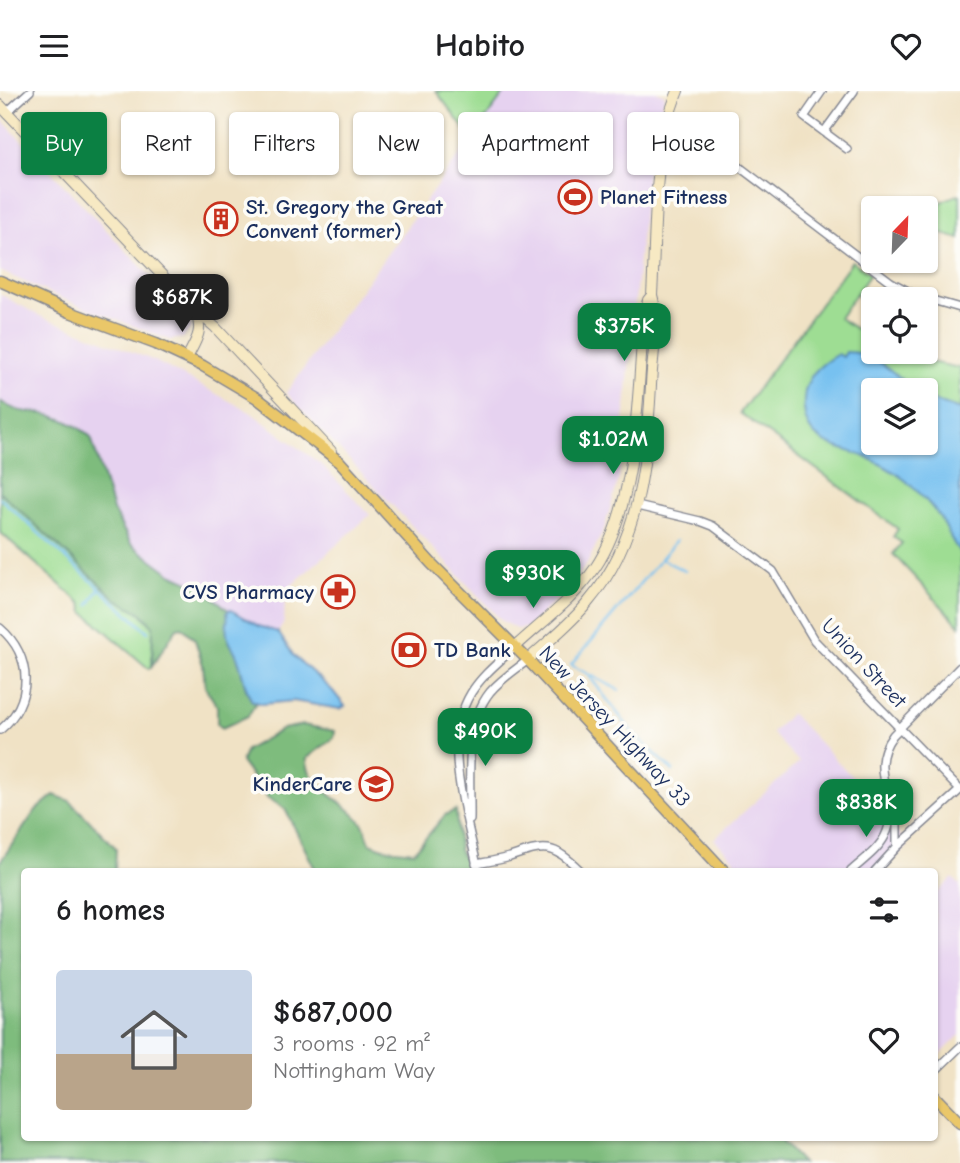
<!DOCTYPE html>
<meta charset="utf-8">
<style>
:root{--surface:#fff;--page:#f2f2f2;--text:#202124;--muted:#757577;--line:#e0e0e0;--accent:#0b8043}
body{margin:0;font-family:"Comic Neue",sans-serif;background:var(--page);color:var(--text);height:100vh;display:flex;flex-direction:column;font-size:26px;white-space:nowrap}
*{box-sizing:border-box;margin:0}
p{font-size:23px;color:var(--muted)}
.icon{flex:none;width:38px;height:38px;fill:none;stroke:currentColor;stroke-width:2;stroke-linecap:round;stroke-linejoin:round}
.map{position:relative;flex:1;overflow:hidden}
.details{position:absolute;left:21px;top:777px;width:917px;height:273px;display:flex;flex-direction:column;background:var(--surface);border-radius:7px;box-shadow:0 2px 5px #0004}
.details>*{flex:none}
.top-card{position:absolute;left:21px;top:21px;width:919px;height:63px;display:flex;gap:14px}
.needle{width:46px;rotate:23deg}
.buttons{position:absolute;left:861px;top:105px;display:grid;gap:14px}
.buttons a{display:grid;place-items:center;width:77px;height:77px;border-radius:7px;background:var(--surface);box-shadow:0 2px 5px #0004;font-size:35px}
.price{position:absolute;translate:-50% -60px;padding:0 16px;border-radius:14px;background:var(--accent);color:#fff;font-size:23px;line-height:46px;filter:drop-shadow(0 2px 4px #0008)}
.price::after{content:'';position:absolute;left:50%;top:42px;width:21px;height:16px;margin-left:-10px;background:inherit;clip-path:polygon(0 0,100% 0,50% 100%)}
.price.current{background:#222;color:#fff}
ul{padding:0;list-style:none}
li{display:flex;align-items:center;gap:21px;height:175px;padding:0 35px}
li+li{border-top:2px solid var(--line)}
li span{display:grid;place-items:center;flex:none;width:196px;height:140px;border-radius:7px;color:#555}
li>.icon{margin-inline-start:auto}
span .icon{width:84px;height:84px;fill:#fffc;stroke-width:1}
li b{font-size:30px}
h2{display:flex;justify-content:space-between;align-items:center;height:84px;padding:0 35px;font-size:30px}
.pill{padding:0 24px;border-radius:7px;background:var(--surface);box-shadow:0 2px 5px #0004;font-size:24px;line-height:63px}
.pill.current{background:var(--accent);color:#fff}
header{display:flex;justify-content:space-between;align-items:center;height:91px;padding:0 35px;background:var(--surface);font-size:32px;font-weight:700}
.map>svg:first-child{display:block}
</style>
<header><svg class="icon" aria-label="menu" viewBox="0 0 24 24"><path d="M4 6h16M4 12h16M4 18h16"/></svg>Habito<svg class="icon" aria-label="heart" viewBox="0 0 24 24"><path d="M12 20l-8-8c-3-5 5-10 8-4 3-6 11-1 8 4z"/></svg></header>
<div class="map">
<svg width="960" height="1072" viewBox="0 0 960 1072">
<rect width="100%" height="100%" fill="#fdfcf7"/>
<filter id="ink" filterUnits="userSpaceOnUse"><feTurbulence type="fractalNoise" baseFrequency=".0143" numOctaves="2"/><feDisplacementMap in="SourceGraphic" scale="14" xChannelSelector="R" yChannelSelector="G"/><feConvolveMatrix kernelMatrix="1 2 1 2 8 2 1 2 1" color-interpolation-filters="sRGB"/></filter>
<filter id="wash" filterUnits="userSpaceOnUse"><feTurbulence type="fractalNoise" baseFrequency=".00686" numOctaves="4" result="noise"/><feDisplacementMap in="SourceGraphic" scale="28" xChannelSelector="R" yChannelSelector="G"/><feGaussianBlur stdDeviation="1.57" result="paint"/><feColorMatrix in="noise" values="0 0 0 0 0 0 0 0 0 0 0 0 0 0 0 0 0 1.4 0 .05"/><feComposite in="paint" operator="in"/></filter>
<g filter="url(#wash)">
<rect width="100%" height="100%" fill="#f0e2c5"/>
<path fill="#e6d2f0" d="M506 0H656L665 4 654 43 647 79 619 387 604 438 587 473 567 498 526 537 516 538 502 530 286 302Z
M0 27 187 224 191 236 183 247 170 249 61 207 0 180Z
M0 203 40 225 155 270 250 321 322 374 370 424 293 493 285 508 284 532 278 541 259 535 235 520 228 519 204 498 171 483 131 453 113 419 94 353 91 346 83 339 52 324 23 322 0 310Z
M791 622 881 716 907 755 881 780H745L714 748 799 671 772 642Z
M953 787 960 794V944L935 969V804Z"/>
<path fill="#9edd93" stroke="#5c8678" stroke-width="2" fill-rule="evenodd" d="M436 0H506L471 47Z
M960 104V148C952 145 934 143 929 135 919 120 949 105 960 104Z
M852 170 870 183 839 227 873 249V261H899L925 270 960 277V535L893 463 902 452 893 446 898 438 740 322ZM873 299H926V352H873Z
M0 401 116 508 141 522 153 536 152 575 149 578 84 521 82 513 0 441Z"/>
<path fill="#7ebc7d" stroke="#4c766e" stroke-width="2" d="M0 310C23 326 31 318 53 325 66 329 81 337 91 346L113 419 131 453 171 483 204 498 228 519V550L236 561 246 598 252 610 256 612 248 625 222 637 217 632V615L205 596 203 574 195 549 182 536 177 537 152 575 153 535 141 522 116 508 0 401Z
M303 634 335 640 334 647 307 667C304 694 347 711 361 731 366 736 367 745 370 752L386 758 414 761 445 724 456 719 459 759 471 780H316L285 718 267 706 241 671 246 659 283 638Z
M54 704 70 710 116 757 115 780H24V1046H777L802 1072H0V771L36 719Z"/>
<path fill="#77c1f0" stroke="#4978a7" stroke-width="2" d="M846 261C877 261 892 282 915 299H873V352H926V307L960 319V461C953 453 949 443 944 433 934 416 920 402 905 389 892 379 878 371 863 365 831 353 802 352 804 308 805 286 820 273 838 263L843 266Z
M230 518 259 535 278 541 294 565 332 599 345 615 340 618 293 610 263 613 252 610C243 596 243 578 236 563 233 556 228 551 227 543 225 535 229 529 227 521Z"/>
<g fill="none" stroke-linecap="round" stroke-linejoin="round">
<path stroke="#77c1f0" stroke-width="2.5" d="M0 407 148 541
M661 468 685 480
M89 514 99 498
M590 586 632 641 673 680
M619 599 571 574 676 450"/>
</g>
</g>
<g filter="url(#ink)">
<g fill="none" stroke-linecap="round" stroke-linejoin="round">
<defs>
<path id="street" d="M822 0 804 26 847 58
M7 21 30 0
M824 41 854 0
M664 44 701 52 717 59 891 191 915 204 960 217
M637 415 700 430 713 435 773 480 814 549 960 699
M0 537C33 565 34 611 0 639
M470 729C471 688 463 635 490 601 501 588 515 579 528 569
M897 756 960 699
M476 773C487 771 499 769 510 766 546 754 552 752 581 780
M478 780C468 726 440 653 471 602 482 584 500 570 515 556
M851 780C862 770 878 759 885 745 903 709 864 683 893 644L960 576
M875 780 897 756V729L891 721
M934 981 960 956"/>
<path id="secondary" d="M0 14 195 219 215 236 331 360
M187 267C195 251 204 240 196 223
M515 556C542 531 574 508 595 477 639 412 637 301 644 224L648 209 652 204
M528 569C548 550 572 532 589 510 640 450 647 370 651 294 652 266 660 232 652 204 656 138 652 61 678 0"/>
<path id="primary" d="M0 190 70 221 156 253 203 275 257 307 340 371 431 472 528 569 724 780
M934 1005 960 1032"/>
</defs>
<use href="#street" stroke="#868892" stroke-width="10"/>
<use href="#secondary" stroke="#868892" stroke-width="12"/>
<use href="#primary" stroke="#868892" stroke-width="13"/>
<use href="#street" stroke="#fff" stroke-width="7"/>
<use href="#secondary" stroke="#f7e9c3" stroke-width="10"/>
<use href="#primary" stroke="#eac769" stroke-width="10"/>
</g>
</g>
<defs>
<symbol id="stadium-ring" viewBox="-11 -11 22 22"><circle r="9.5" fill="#fdfcf7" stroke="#c8321e" stroke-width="1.5"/><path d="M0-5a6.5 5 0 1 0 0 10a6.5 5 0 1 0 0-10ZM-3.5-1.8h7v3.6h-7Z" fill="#c8321e"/></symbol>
<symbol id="building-ring" viewBox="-11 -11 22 22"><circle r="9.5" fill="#fdfcf7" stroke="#c8321e" stroke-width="1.5"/><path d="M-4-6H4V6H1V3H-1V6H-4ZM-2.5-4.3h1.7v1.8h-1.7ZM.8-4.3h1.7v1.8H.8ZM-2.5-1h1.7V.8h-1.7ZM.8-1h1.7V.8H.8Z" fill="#c8321e"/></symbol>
<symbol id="pharmacy-ring" viewBox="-11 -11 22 22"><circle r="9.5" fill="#fdfcf7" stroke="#c8321e" stroke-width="1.5"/><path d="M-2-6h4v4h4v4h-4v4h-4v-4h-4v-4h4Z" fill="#c8321e"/></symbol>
<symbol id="bank-ring" viewBox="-11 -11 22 22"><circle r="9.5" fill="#fdfcf7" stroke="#c8321e" stroke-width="1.5"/><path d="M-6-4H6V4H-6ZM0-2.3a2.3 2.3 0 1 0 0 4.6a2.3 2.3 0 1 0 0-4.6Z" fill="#c8321e"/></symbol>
<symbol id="school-ring" viewBox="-11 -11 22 22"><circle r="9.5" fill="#fdfcf7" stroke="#c8321e" stroke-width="1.5"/><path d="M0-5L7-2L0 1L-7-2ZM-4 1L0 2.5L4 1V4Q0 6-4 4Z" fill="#c8321e"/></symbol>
</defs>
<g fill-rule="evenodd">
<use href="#stadium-ring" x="556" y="87" width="38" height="38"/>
<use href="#building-ring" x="202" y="109" width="38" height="38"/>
<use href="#pharmacy-ring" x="319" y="482" width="38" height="38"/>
<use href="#bank-ring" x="390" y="540" width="38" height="38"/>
<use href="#school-ring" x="357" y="674" width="38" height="38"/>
</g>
<g text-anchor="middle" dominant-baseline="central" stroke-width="7" stroke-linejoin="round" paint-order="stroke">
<g font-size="21" font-weight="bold" fill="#1b2f5e" stroke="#fdfcf7" text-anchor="start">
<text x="600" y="106">Planet Fitness</text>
<text x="246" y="116">St. Gregory the Great<tspan x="246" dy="24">Convent (former)</tspan></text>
<text x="314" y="501" text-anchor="end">CVS Pharmacy</text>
<text x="434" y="559">TD Bank</text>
<text x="352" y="693" text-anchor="end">KinderCare</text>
</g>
<g font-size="21" fill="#1b2f5e" stroke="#fdfcf7">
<text transform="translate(864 572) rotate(47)">Union Street</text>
<text transform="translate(615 635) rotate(47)">New Jersey Highway 33</text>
</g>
</g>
</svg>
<div class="buttons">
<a><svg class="needle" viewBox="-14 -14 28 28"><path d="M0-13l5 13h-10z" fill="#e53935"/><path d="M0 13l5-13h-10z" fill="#757577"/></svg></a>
<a><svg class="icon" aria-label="locate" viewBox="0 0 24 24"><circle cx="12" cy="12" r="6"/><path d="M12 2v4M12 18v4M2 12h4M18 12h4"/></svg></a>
<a><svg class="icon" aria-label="layers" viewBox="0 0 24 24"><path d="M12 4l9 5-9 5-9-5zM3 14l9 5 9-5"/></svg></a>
</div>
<b class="price current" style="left:182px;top:243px">$687K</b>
<b class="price" style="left:624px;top:272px">$375K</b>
<b class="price" style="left:613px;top:385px">$1.02M</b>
<b class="price" style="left:533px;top:519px">$930K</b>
<b class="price" style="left:485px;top:677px">$490K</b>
<b class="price" style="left:866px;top:748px">$838K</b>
<div class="top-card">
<a class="pill current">Buy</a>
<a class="pill">Rent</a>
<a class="pill">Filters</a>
<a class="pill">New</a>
<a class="pill">Apartment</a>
<a class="pill">House</a>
</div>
<section class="details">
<h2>6 homes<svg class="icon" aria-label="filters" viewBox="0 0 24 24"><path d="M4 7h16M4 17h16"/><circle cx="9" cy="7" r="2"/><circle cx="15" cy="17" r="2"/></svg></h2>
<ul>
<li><span style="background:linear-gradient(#c9d6e8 60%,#b9a48a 0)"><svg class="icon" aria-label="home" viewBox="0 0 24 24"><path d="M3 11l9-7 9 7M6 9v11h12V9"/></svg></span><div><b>$687,000</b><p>3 rooms · 92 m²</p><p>Nottingham Way</p></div><svg class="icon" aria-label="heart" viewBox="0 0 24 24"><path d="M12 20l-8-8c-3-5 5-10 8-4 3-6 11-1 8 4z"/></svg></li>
</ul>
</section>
</div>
